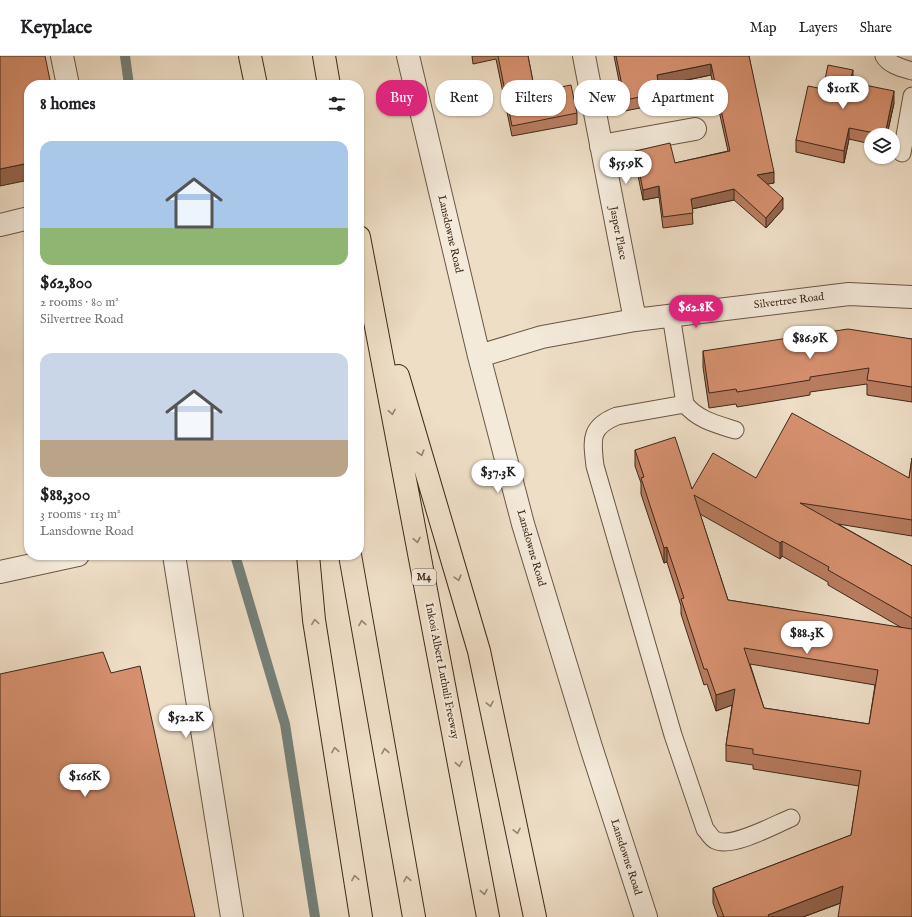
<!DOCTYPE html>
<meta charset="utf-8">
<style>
:root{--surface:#fff;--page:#f6f6f6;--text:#202124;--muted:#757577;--line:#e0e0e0;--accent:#db2777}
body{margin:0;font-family:"IM FELL English",serif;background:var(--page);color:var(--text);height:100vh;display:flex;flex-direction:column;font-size:15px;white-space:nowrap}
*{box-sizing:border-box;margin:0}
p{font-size:13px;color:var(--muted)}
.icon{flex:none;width:22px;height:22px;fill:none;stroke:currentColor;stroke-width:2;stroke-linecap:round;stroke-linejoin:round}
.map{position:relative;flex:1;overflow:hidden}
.drawer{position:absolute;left:24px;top:24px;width:340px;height:480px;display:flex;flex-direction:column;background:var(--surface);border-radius:16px;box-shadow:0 1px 3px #0004}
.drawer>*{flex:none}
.banner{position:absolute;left:376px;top:24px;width:380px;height:36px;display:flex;gap:8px}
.tools{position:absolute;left:864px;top:72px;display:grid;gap:8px}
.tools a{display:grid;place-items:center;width:36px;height:36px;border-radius:50%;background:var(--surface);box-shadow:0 1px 3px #0004;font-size:20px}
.price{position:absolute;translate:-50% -34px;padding:0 9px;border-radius:14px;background:#fff;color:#222;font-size:13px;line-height:26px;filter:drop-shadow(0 1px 2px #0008)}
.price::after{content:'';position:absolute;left:50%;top:24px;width:12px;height:9px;margin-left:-6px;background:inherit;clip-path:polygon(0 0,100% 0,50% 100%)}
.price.selected{background:var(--accent);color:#fff}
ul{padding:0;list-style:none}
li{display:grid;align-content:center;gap:8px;height:212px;padding:0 16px}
li span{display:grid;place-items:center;height:124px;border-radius:12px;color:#555}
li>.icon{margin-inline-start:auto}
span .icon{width:72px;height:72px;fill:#fffc;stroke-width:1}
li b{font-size:17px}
h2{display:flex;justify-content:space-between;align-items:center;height:48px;padding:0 16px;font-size:17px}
.pill{padding:0 14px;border-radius:16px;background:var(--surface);box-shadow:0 1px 3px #0004;font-size:14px;line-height:36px}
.pill.selected{background:var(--accent);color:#fff}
header{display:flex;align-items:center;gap:24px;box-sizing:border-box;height:56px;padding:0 20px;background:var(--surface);border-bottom:1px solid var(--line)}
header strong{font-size:19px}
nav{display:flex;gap:22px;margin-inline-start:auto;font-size:14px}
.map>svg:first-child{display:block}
</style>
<header>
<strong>Keyplace</strong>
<nav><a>Map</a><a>Layers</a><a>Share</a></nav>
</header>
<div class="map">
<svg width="912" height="861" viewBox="0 0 912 861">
<rect width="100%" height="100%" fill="#eedec6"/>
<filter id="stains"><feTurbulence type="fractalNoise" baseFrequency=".005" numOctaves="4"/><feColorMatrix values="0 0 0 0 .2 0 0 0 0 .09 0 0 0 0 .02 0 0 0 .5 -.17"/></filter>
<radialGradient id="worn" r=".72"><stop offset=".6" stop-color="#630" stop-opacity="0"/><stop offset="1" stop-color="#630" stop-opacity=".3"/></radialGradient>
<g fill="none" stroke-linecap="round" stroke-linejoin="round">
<path stroke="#758079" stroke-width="10" d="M125 0 129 29
M235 499 285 668 315 861"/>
<defs>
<path id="lane" d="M884 0C889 9 902 12 912 15
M902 97 912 40
M671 259 685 348C698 364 716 368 735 374
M685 348 617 360C589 371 592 384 595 410L673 679 705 773C708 776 711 782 715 784 731 793 774 769 791 762"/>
<path id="street" d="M62 0 68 29
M408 0 479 300 523 468 591 691 646 861
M584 0 635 264
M601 90 695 73
M0 169 29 162
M479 300 542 281 635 264 849 238 912 241
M174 499 232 861
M0 516 78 499"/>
<path id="highway" d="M250 0 256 29
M324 0 329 29
M359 181 488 861
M398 320 479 595 535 861
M308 499 314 564 361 861
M350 499 414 861"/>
</defs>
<use href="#lane" stroke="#6a5644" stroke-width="19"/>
<use href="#street" stroke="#6a5644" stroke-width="24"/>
<use href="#highway" stroke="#3e2819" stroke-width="24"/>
<use href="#lane" stroke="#f4eada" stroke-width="17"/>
<use href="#street" stroke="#f4eada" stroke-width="22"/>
<use href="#highway" stroke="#eedec6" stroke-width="22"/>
</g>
<path fill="#b87c5f" stroke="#3e2819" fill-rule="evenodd" d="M472 0H528L535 36 577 57V68L512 80 496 3 473 8Z
M614 0H749L774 127 767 128 783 153 766 172 734 144 692 153 693 168 663 172 659 141 643 144 635 105V95L675 107 728 95 711 19 659 30 660 37V48L625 55Z
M853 27 894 47 887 79H871V88L849 83 844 107 796 96V84L823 33Z
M912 283V346L867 339V328L810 336V339L737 351 736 348 709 352 703 311V295Z
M635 394 692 433 756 422H909L912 402V480L838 468 912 510V861L841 847 803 861H718L713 847V832L851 779 859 730 753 713V709L726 705V689L732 649 716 655 707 628 704 629 681 558V550L667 506 664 507 641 438V427L635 410ZM700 458 780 503 782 500 828 526V529L902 572 728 544ZM750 608 875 629 869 668 764 652Z"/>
<path fill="#96654e" stroke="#3e2819" d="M711 8V19L657 30V19Z
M853 14V26L850 38V26Z
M894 35V47L887 79H885Z
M849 72V83L844 107V95Z
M29 107V124L0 130V113Z
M774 116V127L757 130V119Z
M659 130V141L643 144V134Z
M734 133V144L691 153V143Z
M783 142V153L766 172V162Z
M782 485V500L780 503V487Z
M667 491V506L664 507V492Z
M735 633V648L716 655V639Z
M843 830V846L803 861H768V859Z"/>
<path fill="#d6906f" stroke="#3e2819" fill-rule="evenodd" d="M0 0H45L51 29H29V107L0 113Z
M498 0H528L535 36 571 29 577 57 512 70Z
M616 0H749L774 116 757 119 783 142 766 162 734 133 691 143 693 157 663 161 659 130 643 134 635 95 670 87 675 107 730 95 711 8 657 19 660 37 625 44Z
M828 9 853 14 850 26 894 35 885 79 849 72 844 95 796 84 808 30 823 33Z
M848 273 912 283V331L867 324 869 312 810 321V324L737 336 736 333 709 337 703 295Z
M792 357 909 422 912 402V464L800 447 912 510V562L828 514 829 511 782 485 780 487 694 439 728 544 912 573V861H838L843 830 768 859 769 861H724L713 832 851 779 861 715 753 698V693L726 689 735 633 716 639 707 613H704L681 543 684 542 667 491 664 492 641 422 644 421 635 394 675 381 692 433 713 397 756 422ZM744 592 878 614 869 668 764 652Z
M103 596 111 617 140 610 195 861H0V618Z"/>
<defs><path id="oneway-chevron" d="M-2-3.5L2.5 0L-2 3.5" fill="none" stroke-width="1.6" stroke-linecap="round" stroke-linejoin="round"/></defs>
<g stroke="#968370">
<use href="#oneway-chevron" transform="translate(392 356) rotate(79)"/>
<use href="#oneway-chevron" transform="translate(421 397) rotate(74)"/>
<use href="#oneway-chevron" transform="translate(417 484) rotate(79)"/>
<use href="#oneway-chevron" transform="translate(458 522) rotate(74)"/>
<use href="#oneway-chevron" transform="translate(315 566) rotate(-98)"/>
<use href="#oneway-chevron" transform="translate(362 567) rotate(-100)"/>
<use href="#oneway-chevron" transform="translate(490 648) rotate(78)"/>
<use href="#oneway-chevron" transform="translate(335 694) rotate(-99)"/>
<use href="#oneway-chevron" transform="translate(385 695) rotate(-100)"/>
<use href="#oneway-chevron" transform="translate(459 708) rotate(79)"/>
<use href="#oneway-chevron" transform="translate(517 775) rotate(78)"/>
<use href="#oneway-chevron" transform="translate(355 822) rotate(-99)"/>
<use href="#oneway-chevron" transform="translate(407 823) rotate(-100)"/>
<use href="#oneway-chevron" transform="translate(484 836) rotate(79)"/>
</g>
<g text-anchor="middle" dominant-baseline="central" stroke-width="4" stroke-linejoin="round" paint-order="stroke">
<rect fill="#f4eada" stroke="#756253" stroke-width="1" x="412" y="513" width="24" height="16" rx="3"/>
<g font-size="10" font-weight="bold" fill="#3e2819">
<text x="424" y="521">M4</text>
</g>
<g font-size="11" fill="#3e2819" stroke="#f4eada">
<text transform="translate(618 177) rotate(79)">Jasper Place</text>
<text transform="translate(450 178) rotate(77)">Lansdowne Road</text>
<text transform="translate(789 245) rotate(-7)">Silvertree Road</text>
<text transform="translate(531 492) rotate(74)">Lansdowne Road</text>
<text transform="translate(442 615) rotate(79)">Inkosi Albert Luthuli Freeway</text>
<text transform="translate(626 801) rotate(72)">Lansdowne Road</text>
</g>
</g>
<rect width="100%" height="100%" filter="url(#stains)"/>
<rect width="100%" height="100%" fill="url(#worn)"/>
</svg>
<div class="tools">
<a><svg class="icon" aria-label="layers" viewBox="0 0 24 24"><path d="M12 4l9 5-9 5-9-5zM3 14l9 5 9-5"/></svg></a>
</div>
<b class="price" style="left:843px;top:54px">$101K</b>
<b class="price" style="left:626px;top:129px">$55.9K</b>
<b class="price selected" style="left:696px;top:273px">$62.8K</b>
<b class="price" style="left:810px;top:304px">$86.9K</b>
<b class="price" style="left:498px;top:438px">$37.3K</b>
<b class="price" style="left:807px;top:599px">$88.3K</b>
<b class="price" style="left:186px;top:683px">$52.2K</b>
<b class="price" style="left:85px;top:742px">$166K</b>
<div class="banner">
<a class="pill selected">Buy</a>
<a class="pill">Rent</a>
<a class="pill">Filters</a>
<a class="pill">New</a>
<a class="pill">Apartment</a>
</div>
<section class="drawer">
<h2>8 homes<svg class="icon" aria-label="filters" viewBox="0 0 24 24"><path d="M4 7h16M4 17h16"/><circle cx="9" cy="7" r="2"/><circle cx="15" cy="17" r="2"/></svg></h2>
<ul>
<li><span style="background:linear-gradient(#a9c7e8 70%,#8fb573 0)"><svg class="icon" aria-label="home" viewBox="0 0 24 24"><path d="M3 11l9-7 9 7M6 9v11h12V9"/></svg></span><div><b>$62,800</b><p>2 rooms · 80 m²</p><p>Silvertree Road</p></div></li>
<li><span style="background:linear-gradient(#c9d6e8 70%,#b9a48a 0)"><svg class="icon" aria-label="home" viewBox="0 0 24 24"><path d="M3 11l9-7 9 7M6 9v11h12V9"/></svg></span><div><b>$88,300</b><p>3 rooms · 113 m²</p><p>Lansdowne Road</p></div></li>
</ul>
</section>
</div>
